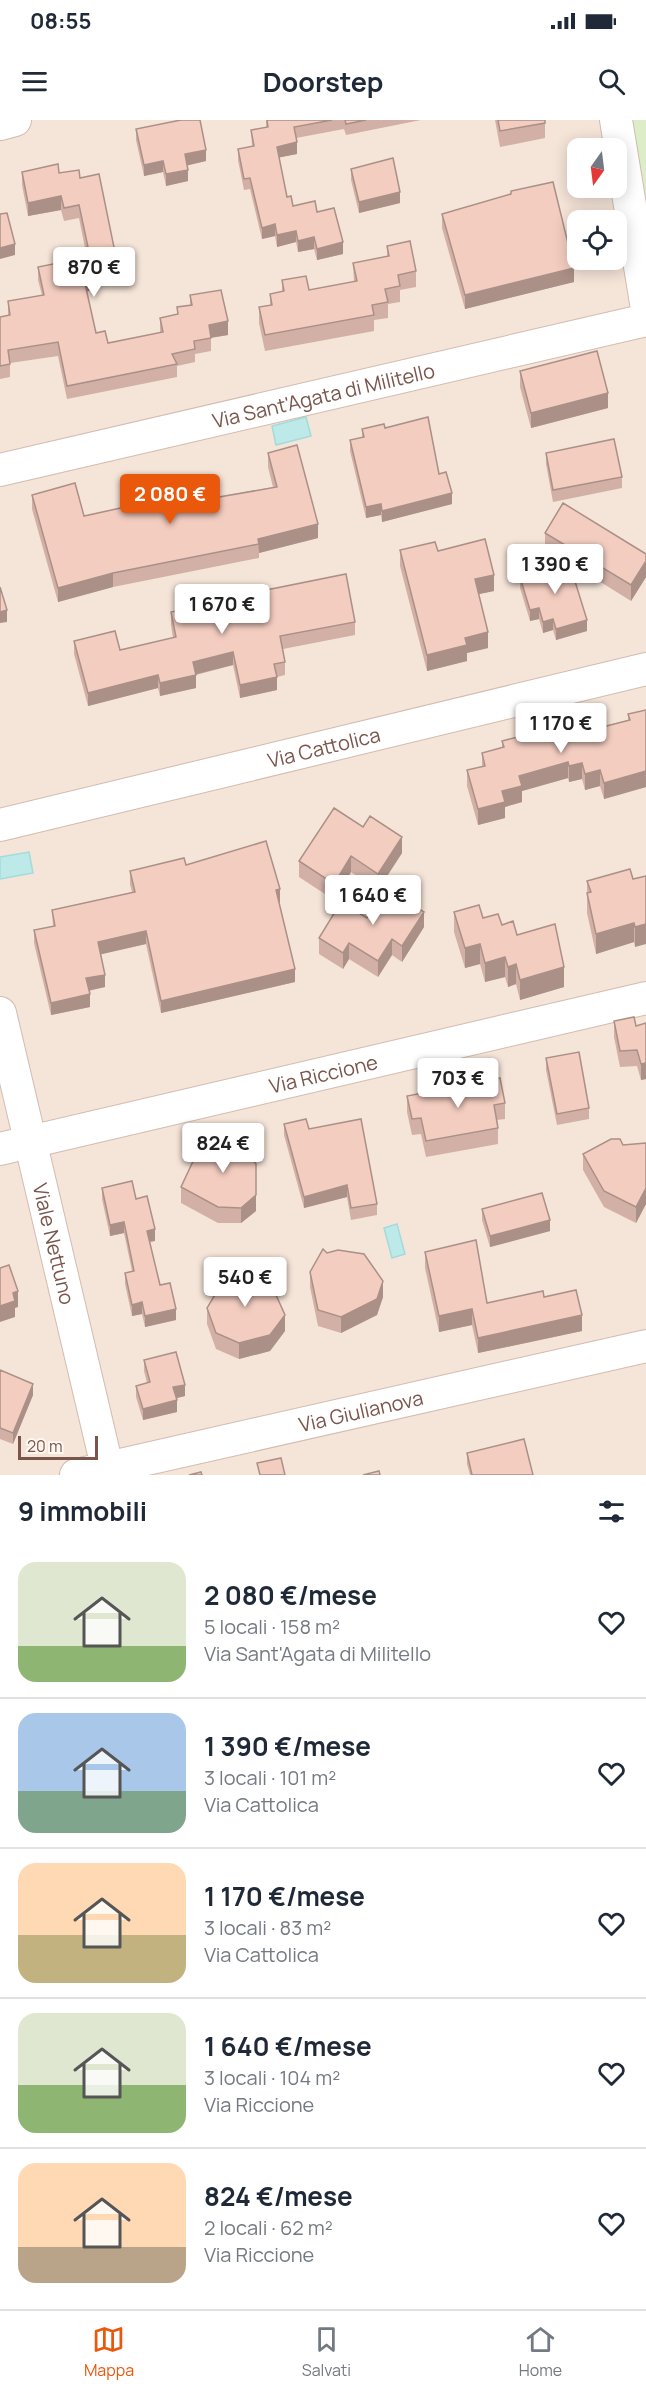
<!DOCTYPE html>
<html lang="it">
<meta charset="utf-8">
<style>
:root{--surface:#fff;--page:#f2f2f3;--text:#1f2937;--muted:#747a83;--line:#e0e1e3;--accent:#ea580c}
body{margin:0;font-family:Manrope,sans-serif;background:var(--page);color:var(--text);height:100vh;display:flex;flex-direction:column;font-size:22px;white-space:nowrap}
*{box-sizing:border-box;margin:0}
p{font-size:20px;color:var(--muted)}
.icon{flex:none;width:33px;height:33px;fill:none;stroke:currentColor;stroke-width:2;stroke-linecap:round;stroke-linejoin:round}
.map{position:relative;height:1355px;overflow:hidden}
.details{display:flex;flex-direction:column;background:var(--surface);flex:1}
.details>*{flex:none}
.needle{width:39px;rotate:194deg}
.buttons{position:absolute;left:567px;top:18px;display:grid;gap:12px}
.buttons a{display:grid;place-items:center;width:60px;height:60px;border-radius:12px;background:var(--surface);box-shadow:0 3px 15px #0003;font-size:30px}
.scale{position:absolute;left:18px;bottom:15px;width:80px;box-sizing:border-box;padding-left:6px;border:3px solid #7a554b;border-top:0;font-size:16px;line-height:21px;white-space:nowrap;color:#7a554b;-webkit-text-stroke:4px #fff8f2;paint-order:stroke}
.price{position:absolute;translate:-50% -51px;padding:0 14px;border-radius:6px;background:#fff;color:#222;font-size:20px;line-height:39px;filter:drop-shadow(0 2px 3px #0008)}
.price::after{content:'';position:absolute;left:50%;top:36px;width:18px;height:14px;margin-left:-9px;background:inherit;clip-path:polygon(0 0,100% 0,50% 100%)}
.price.selected{background:var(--accent);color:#fff}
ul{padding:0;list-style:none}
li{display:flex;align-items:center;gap:18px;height:150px;padding:0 18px}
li+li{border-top:2px solid var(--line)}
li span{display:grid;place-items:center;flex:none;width:168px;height:120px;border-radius:18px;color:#555}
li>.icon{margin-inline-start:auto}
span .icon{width:72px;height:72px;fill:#fffc;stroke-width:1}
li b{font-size:26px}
h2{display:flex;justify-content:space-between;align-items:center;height:72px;padding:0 18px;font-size:26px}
.status{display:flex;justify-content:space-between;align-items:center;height:42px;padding:0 30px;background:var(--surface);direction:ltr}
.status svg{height:16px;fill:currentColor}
header{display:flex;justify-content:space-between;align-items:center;height:78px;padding:0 18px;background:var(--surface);font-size:27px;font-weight:700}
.dock{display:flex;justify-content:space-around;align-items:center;height:84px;border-top:2px solid var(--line);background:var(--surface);font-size:16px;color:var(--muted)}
.dock a{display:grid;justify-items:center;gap:3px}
.dock .selected{color:var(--accent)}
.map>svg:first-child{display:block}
</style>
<div class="status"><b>08:55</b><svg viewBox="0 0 49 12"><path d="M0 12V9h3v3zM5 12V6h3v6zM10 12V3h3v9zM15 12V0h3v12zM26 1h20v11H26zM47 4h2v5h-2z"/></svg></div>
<header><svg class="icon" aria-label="menu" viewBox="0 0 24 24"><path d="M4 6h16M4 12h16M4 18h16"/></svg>Doorstep<svg class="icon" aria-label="search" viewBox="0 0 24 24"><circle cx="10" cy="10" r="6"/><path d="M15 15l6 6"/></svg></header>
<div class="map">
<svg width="646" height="1355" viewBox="0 0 646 1355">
<rect width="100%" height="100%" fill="#fdf3ea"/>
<path fill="#f5e4d8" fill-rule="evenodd" d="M0 0H646V1355H0ZM578 28H616V68H578ZM578 100H616V140H578Z"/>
<path fill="#dcedc7" d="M617 0H646V167Z"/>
<path fill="#bde9e8" stroke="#a3dbdb" stroke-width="1.5" d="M306 297 311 316 276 325 272 306Z
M29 732 33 753 0 759V737Z
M397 1104 405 1134 392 1138 384 1108Z"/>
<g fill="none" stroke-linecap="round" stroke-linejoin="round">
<defs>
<g id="street">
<path d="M616 0 646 183"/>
<path d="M0 4 15 0"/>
<path id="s1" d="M0 350 646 200"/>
<path id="s2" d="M0 705 646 549"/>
<path id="s3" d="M0 893 109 1355"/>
<path id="s4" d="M0 1029 646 878"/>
<path id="s5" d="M76 1355 646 1226"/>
</g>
</defs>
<use href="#street" stroke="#d3bbb1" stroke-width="34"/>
<use href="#street" stroke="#fff" stroke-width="32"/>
</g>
<path fill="#d2b0a6" d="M266 0H421L346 15 344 9 296 18 297 34 279 37 287 77 293 86 317 92 343 134 317 140 314 129 298 132 296 122 277 127 275 116 262 119 250 69 244 70 238 40V29L252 26 251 10 266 8Z
M495 0H545V18L500 27Z
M136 9 206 41 187 45 188 61 166 66 163 52 144 56 136 20Z
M351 49 400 83 359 93 351 60Z
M22 52 59 53 80 58 117 142V155L99 158V169L86 171 96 213 108 223 160 213V198L177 194V187L190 185V175L228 215 211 218V231L195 234V242L177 246V257L67 279 58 236 10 243V257L0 259V197L8 195V181L42 175 38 160V147L71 140V131L85 128 79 98 64 101 61 90 28 96 22 65Z
M511 71 574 162 465 189 442 108V94L511 75Z
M387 126 416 151V167L400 170V182L388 184V198L374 200V211L265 231 259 203V187L270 185V174L282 172V160L309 170 354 162 353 143 387 136Z
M520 251 608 288 531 308 520 267Z
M385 308 439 354 452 384 382 402 381 395 366 398 350 331V320L362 318V309Z
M268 333 318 418 259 433V438L113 467 58 482 32 389V375L84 396 173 385 273 367 268 347Z
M546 333 622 357V368L553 382 546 344Z
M545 413 646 434V457L631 481 570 443 587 511 556 520 553 510 543 513 539 499 530 501 520 468V457L567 442 545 428Z
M400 430 438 431 494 471 478 474 488 528 467 533V541L427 551 400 446Z
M266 470 355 502V515L283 529 285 542V555L277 557V570L240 578 233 545 196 555V568L160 576 158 568 88 586 74 534V521L120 530 173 518 171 505V492L221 481V475Z
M646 590V667L604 679 600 666 585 670 582 659 569 662 568 658 522 671V682L505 687V698L478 705 467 666V650L482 647V633L502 628V621L518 617V604L562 608 579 613 628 600V594Z
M363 707 402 733 378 770 351 752 334 780 299 757V741Z
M186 745 280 782H279L295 862 161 893 146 824 101 834 105 867 89 871 90 887 51 895 34 823V810L53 806 52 790 132 772 130 764V751Z
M646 756 635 827 634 822 596 834 587 793V761L633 759Z
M454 792 483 798 502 805 517 815 564 867 520 880 516 864 508 867 505 857 485 862 480 844 465 848 454 812Z
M367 798 424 807 402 842 392 835 378 857 349 839 343 849 319 834V818Z
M614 901 636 906 646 903V959L641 960 637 946 620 947 614 917Z
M546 938 589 988V999L557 1005 546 950Z
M407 976 505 983V999L497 1000 498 1008V1024L426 1037 421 1014 412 1015 407 992Z
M284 1004 309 1009 377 1084V1095L351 1100 347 1077 304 1088 284 1015Z
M646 1023V1084L636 1103 604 1087 583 1050V1034L623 1025Z
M256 1044V1091L241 1103H218L181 1083V1067Z
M102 1068 136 1079 155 1121 150 1122 160 1165 176 1200 145 1207 142 1194 132 1196 125 1164V1153L132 1151 124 1113 110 1116 102 1079Z
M482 1089 550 1111 490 1127 482 1100Z
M425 1132 487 1183 544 1177 582 1211 478 1233 472 1205 439 1212 425 1148Z
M327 1133 383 1177 377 1195 341 1213 318 1206 310 1167V1152Z
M207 1188 285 1211 270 1231 239 1239 216 1229 207 1204Z
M144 1240 185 1276 176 1278 177 1292 143 1300 136 1277V1266L147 1263 144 1251Z
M0 1250 33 1275 13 1324 0 1319Z
M467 1333 533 1355H470L467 1344Z"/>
<path fill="#ab9087" d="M297 22V34L277 38V27Z
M206 30V41L185 46V34Z
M163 41V52L144 56V45Z
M188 50V61L166 66V54Z
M400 72V83L359 93V82Z
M61 76V90L28 96V83Z
M275 104V116L262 119V108Z
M296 111V122L277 127V115Z
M314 117V129L298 132V121Z
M343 122V134L317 140V129Z
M15 124V135L0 139V128Z
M574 148V162L465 189V175Z
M99 155V169L84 172V159Z
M228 201V215L209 218V205Z
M608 273V288L531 308V293Z
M452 373V384L382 402V391Z
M381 384V395L366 398V387Z
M318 404V418L259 433 258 419Z
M646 441V457L631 481V465Z
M113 453V467L58 482V468Z
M494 455V471L475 475V459Z
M539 488V499L530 501V490Z
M7 490V502L0 503V492Z
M553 499V510L543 513V502Z
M587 500V511L556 520V509Z
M488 512V528L467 533V541L427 551V535L465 518Z
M233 532V545L193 555V542Z
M158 555V568L88 586V573Z
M196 555V568L160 576V563Z
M277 557V570L240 578V565Z
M568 642V658L522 671V682L505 687V698L478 705V689L502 671 519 656Z
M582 643V659L569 662V646Z
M600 650V666L585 670V654Z
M646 651V667L604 679V663Z
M402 717V733L378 770V754Z
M351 736V752L334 780V764Z
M280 769V782L276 783V770Z
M424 792V807L402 842V826Z
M634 803V822L596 834V814Z
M646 804V824L635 827V807Z
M146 811V824L98 835V822Z
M392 819V835L378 857V841Z
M349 823V839L343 849V833Z
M480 824V844L465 848V828Z
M505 837V857L485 862V843Z
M516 844V864L508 867V847Z
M564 847V867L520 880V860Z
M295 849V862L161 893V881Z
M105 855V867L86 871V858Z
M90 874V887L51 895V883Z
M646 943V959L641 960V944Z
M347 1065V1077L304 1088V1077Z
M646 1068V1084L636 1103V1087Z
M256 1075V1091L241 1103V1088Z
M550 1100V1111L490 1127V1116Z
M124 1102V1113L110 1116V1105Z
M155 1109V1121L147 1122V1111Z
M383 1161V1177L377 1195 341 1213V1197Z
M18 1171V1187L15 1188V1197L0 1202V1186L13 1173Z
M142 1182V1194L132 1196V1185Z
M176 1189V1200L145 1207V1196Z
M472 1189V1205L439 1212V1196Z
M285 1195V1211L270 1231 239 1239V1223Z
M582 1195V1211L478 1233V1218Z
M33 1264V1275L13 1324V1313Z
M185 1265V1276L173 1279V1267Z
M177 1280V1292L143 1300V1289Z"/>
<path fill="#f4cdc1" stroke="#ab9087" stroke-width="1.5" d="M181 0H200L206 30 185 34 188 50 166 54 163 41 144 45 136 9Z
M267 0H332L294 7 297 22 277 27 287 77 291 76 293 86 315 81 317 92 334 88 343 122 317 129 314 117 298 121 296 111 277 115 275 104 262 108 250 58 244 59 238 29 254 26 251 10 268 7Z
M345 0H366L346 4Z
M498 0H545V3L500 11Z
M393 38 400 72 359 82 351 49Z
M58 44 59 53 79 50 80 58 99 54 117 142 97 146 99 155 84 159 96 213 105 211 108 223 163 212 160 198 178 194 177 187 192 185 190 175 221 170 228 201 209 205 211 218 194 221 195 229 172 234 177 244 67 266 58 222 8 230 10 244 0 246V197L10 195 8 181 44 175 38 147 73 140 71 131 88 127 79 85 64 88 61 76 28 83 22 52Z
M553 62 574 148 465 175 442 94 511 74V71Z
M7 93 15 124 0 128V94Z
M410 121 416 151 398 155 400 166 385 169 388 182 372 185 374 195 265 215 259 187 272 185 270 174 284 171 282 160 306 156 309 170 357 161 353 143 389 136 387 126Z
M597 231 608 273 531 293 520 251Z
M428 297 439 354 446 352 452 373 382 391 381 384 366 387 350 320 364 317 362 309 384 304 385 308Z
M614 319 622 357 553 370 546 333Z
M297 325 318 404 258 419 259 424 113 453 58 468 32 375 75 363 84 396 171 377 173 385 277 367 268 333Z
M563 383 646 434V441L631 465 545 413Z
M485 419 494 455 475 459 488 512 465 518 467 525 427 535 400 430 435 422 438 431Z
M569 442 587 500 556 509 553 499 543 502 539 488 530 490 520 457Z
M346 454 355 502 280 516 285 542 274 544 277 557 240 565 233 532 193 542 196 555 160 563 158 555 88 573 74 521 115 511 120 530 176 517 171 492 223 480 221 475 265 465 266 470Z
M0 467 7 490 0 492Z
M646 590V651L604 663 600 650 585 654 582 643 569 646 568 642 519 656 522 666 502 671 505 682 478 689 467 650 485 646 482 633 504 627 502 621 521 616 518 604 559 594 562 608 577 604 579 613 630 600 628 594Z
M334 688 363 707 370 696 402 717 378 754 351 736 334 764 299 741Z
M266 721 280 769 276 770 295 849 161 881 146 811 98 822 105 855 86 858 90 874 51 883 34 810 55 806 52 790 135 772 130 751 184 738 186 745Z
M630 749 633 759 646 756V804L635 807 634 803 596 814 587 773 591 772 587 761Z
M386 768 424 792 402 826 392 819 378 841 349 823 343 833 319 818 341 782 367 798Z
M479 785 483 798 498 794 502 805 513 801 517 815 555 804 564 847 520 860 516 844 508 847 505 837 485 843 480 824 465 828 454 792Z
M634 897 636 906 646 903V943L641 944 637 930 620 931 614 901Z
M579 932 589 988 557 994 546 938Z
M500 958 505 983 494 985 498 1008 426 1021 421 998 412 999 407 976Z
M306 999 309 1009 361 999 377 1084 351 1088 347 1065 304 1077 284 1004Z
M222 1015 235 1017 256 1044V1075L241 1088 218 1087 181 1067 196 1035Z
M611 1019H620L623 1025 646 1023V1068L636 1087 604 1071 583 1034Z
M132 1061 136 1079 147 1076 155 1109 147 1111 160 1165 170 1163 176 1189 145 1196 142 1182 132 1185 125 1153 134 1151 124 1102 110 1105 102 1068Z
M542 1073 550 1100 490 1116 482 1089Z
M476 1120 487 1183 543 1171 544 1177 576 1170 582 1195 478 1218 472 1189 439 1196 425 1132Z
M323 1129 327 1133 338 1130 364 1134 383 1161 377 1179 341 1197 318 1190 310 1152Z
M9 1145 18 1171 13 1173 15 1181 0 1186V1148Z
M229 1151 253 1152 271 1164 285 1195 270 1215 239 1223 216 1213 207 1188Z
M176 1232 185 1265 173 1267 177 1280 143 1289 136 1266 150 1262 144 1240Z
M0 1250 33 1264 13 1313 0 1308Z
M524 1319 533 1355H472L467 1333Z
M281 1338 285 1355H260L257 1343Z
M379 1351 380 1355H363Z
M201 1352 202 1355H189Z"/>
<g text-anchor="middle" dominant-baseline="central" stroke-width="6" stroke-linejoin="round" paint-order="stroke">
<g font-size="20" fill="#7a554b" stroke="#fff8f2">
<text stroke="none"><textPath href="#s1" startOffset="332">Via Sant'Agata di Militello</textPath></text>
<text stroke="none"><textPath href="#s2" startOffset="333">Via Cattolica</textPath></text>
<text stroke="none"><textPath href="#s4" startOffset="332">Via Riccione</textPath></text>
<text stroke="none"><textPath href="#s3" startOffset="237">Viale Nettuno</textPath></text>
<text stroke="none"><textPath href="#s5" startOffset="292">Via Giulianova</textPath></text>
</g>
</g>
</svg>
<div class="buttons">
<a><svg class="needle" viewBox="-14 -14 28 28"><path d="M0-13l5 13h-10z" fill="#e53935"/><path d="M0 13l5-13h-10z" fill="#747a83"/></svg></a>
<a><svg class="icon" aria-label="locate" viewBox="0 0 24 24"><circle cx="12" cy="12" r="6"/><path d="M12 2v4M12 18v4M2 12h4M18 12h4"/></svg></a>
</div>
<div class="scale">20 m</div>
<b class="price" style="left:94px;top:178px">870 €</b>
<b class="price selected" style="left:170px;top:405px">2 080 €</b>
<b class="price" style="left:555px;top:475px">1 390 €</b>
<b class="price" style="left:222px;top:515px">1 670 €</b>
<b class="price" style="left:561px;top:634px">1 170 €</b>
<b class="price" style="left:373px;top:806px">1 640 €</b>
<b class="price" style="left:458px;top:989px">703 €</b>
<b class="price" style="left:223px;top:1054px">824 €</b>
<b class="price" style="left:245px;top:1188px">540 €</b>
</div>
<section class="details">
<h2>9 immobili<svg class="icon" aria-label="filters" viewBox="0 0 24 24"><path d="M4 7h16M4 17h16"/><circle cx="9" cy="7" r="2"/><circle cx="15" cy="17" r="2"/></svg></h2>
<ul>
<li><span style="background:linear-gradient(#dfe7d0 70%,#8fb573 0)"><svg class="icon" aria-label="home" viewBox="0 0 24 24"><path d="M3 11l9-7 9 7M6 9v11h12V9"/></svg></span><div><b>2 080 €/mese</b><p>5 locali · 158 m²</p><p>Via Sant'Agata di Militello</p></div><svg class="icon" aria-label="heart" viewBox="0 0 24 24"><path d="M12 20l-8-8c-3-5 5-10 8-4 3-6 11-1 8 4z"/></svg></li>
<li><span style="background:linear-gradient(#a9c7e8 65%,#7fa58c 0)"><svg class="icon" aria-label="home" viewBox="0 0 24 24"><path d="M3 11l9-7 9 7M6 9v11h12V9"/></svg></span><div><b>1 390 €/mese</b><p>3 locali · 101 m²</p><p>Via Cattolica</p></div><svg class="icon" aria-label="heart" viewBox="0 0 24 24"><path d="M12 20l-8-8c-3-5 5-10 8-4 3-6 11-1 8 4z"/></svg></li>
<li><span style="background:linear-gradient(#ffd9b3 60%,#c2b280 0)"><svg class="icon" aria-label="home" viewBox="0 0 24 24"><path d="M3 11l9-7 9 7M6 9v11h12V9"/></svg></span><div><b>1 170 €/mese</b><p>3 locali · 83 m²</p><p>Via Cattolica</p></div><svg class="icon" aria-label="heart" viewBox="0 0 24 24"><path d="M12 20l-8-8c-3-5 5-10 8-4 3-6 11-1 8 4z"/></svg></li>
<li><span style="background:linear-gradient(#dfe7d0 60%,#8fb573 0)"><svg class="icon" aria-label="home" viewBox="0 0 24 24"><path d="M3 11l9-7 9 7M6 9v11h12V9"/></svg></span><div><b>1 640 €/mese</b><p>3 locali · 104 m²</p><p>Via Riccione</p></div><svg class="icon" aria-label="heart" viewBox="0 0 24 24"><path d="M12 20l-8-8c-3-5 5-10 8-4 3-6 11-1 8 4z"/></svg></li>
<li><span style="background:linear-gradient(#ffd9b3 70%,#b9a48a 0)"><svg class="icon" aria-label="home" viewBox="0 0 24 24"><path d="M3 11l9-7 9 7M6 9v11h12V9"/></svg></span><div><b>824 €/mese</b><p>2 locali · 62 m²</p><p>Via Riccione</p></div><svg class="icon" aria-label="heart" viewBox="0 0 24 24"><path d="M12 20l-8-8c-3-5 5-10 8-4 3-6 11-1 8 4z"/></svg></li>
</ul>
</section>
<nav class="dock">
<a class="selected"><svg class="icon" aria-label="map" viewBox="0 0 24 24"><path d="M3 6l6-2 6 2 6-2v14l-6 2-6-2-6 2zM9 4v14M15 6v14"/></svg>Mappa</a>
<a><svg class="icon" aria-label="saved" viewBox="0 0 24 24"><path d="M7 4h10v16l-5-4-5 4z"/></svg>Salvati</a>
<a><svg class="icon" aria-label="home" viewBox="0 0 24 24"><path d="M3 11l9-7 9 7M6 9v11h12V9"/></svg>Home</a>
</nav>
